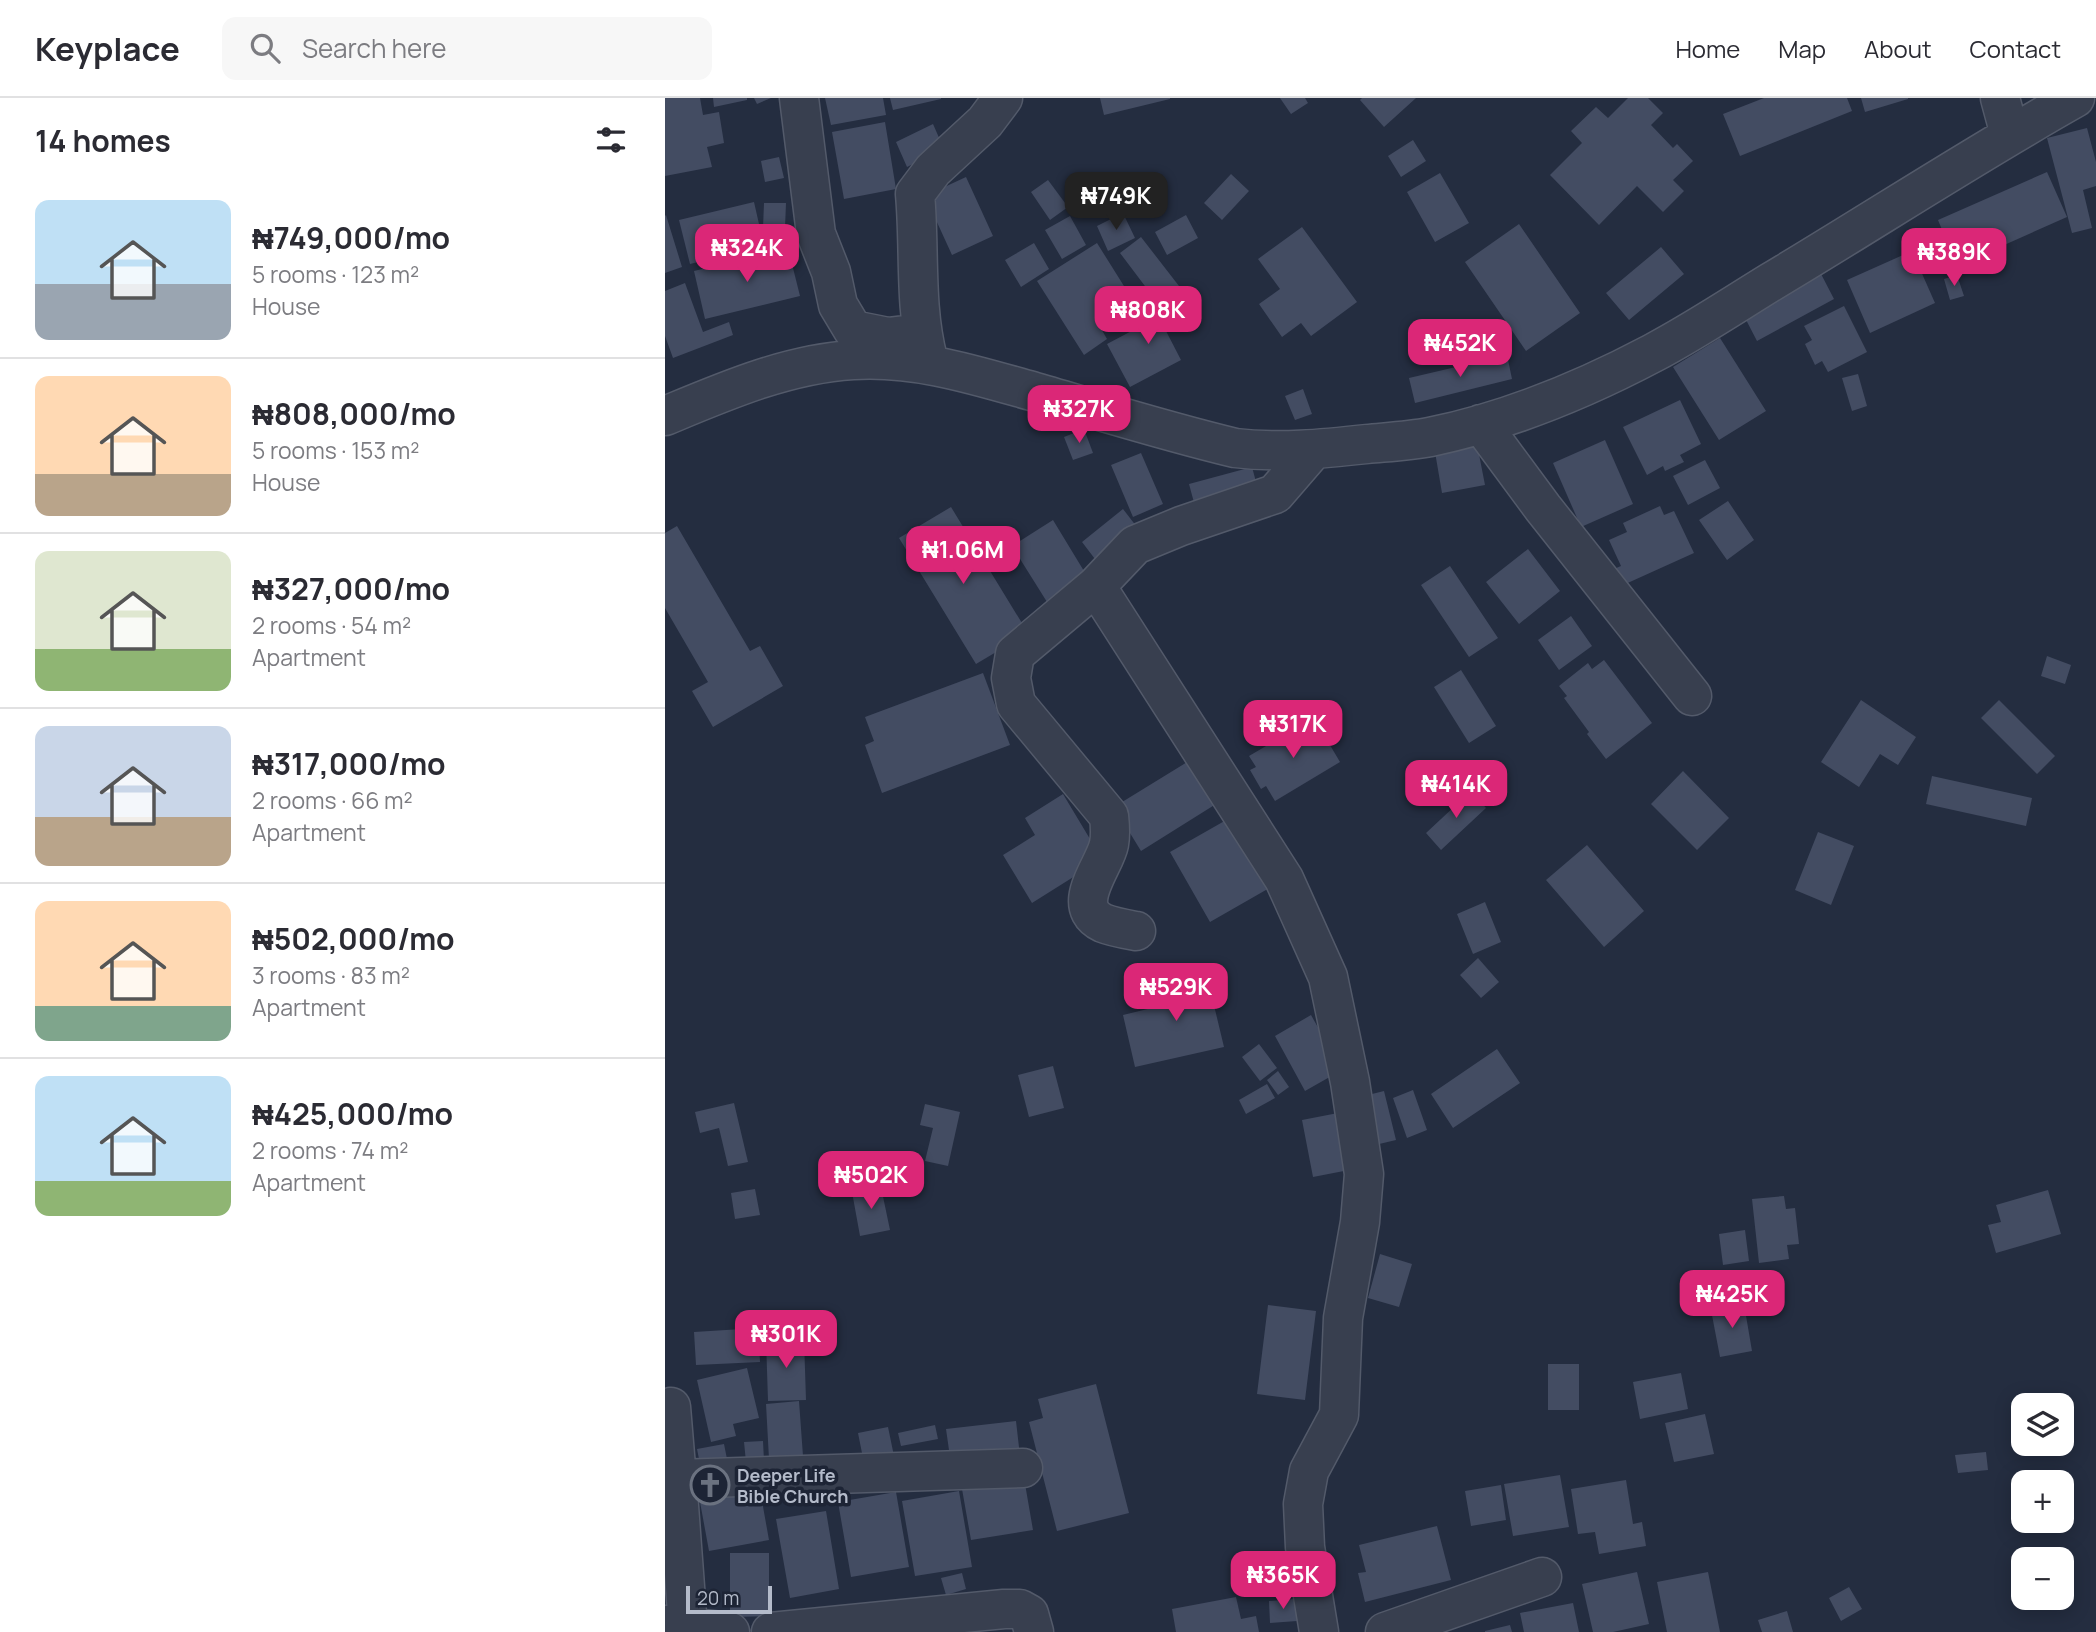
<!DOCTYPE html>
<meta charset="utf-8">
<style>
:root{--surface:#fff;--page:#f7f7f7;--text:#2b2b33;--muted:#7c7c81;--line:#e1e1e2;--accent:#db2777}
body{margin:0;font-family:Manrope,sans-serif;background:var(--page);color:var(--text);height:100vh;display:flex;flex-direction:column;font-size:26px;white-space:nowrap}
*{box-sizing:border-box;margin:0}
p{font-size:23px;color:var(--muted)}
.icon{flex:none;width:38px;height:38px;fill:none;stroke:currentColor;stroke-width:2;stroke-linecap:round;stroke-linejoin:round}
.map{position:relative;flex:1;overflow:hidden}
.sheet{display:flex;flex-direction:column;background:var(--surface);width:665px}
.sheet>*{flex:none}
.buttons{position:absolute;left:1346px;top:1295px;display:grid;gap:14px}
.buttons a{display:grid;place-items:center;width:63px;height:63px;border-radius:14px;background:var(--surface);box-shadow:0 4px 18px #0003;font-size:35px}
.scale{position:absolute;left:21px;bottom:18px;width:86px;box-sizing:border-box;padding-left:7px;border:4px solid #b4bbca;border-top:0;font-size:19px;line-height:24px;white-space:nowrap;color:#b4bbca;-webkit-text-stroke:5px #1d2435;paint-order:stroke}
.price{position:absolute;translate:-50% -60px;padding:0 16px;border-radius:14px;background:var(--accent);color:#fff;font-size:23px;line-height:46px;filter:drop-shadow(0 2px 4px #0008)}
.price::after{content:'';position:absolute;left:50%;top:42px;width:21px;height:16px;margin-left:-10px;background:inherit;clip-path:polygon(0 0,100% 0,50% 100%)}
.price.selected{background:#222;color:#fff}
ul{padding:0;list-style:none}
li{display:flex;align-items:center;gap:21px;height:175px;padding:0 35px}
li+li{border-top:2px solid var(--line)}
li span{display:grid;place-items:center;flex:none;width:196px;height:140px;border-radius:14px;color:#555}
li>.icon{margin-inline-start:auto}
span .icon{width:84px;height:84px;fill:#fffc;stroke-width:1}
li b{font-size:30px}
h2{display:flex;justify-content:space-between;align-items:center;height:84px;padding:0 35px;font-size:30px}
header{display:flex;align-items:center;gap:42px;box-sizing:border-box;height:98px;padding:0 35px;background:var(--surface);border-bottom:2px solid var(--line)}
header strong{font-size:33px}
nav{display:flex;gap:38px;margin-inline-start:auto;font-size:24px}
.search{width:490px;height:63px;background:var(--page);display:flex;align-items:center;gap:18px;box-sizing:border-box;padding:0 24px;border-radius:14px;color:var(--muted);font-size:26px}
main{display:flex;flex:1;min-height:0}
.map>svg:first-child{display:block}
</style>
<header>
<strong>Keyplace</strong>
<div class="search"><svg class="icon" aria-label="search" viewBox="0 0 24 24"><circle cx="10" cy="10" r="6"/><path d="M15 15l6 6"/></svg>Search here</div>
<nav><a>Home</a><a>Map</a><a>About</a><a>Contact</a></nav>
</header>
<main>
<section class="sheet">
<h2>14 homes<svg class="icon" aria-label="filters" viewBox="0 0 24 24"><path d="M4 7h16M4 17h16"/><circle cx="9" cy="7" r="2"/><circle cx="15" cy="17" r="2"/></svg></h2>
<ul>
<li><span style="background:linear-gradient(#bfe0f5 60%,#9aa5b1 0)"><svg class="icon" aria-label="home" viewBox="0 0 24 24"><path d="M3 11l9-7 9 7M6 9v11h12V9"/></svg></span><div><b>₦749,000/mo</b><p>5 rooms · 123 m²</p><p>House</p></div></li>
<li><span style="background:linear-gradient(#ffd9b3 70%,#b9a48a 0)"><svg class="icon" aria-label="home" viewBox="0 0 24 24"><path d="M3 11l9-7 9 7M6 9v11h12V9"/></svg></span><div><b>₦808,000/mo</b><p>5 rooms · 153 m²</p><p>House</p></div></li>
<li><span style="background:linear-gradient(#dfe7d0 70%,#8fb573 0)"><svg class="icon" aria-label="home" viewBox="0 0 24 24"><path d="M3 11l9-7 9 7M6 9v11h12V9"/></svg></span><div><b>₦327,000/mo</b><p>2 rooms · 54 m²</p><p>Apartment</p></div></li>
<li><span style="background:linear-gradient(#c9d6e8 65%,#b9a48a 0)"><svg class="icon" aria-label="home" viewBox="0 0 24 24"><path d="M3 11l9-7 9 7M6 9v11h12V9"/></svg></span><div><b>₦317,000/mo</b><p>2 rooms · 66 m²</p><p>Apartment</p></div></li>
<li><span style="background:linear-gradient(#ffd9b3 75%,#7fa58c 0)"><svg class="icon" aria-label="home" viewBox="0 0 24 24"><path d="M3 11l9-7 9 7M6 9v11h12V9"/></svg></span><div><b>₦502,000/mo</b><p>3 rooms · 83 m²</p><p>Apartment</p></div></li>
<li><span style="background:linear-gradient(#bfe0f5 75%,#8fb573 0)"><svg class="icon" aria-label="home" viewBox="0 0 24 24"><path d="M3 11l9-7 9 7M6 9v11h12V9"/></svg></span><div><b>₦425,000/mo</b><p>2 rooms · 74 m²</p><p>Apartment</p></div></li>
</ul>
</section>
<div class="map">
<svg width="1431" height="1534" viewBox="0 0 1431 1534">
<rect width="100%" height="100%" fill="#242d40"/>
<path fill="#434c62" d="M0 0H35L38 17 54 14 59 45 42 49 47 69 0 78Z
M48 0H82V2L49 9Z
M89 0H106L92 6Z
M160 0H218L221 17 166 27Z
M225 0H276V1L228 12Z
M435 0H505V1L439 17Z
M615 0H640L643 5 626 16Z
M697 0H751L719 29 695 2Z
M963 0H983L998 15 986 27 1008 50 1012 46 1028 63 1008 82 1019 93 998 114 972 88 934 127 885 77 917 45 906 33 931 9 943 20Z
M1099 0H1182L1187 13 1075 58 1058 16Z
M1196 0H1243V1L1200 14Z
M220 24 231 91 179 101 167 34Z
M268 26 279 51 242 69 231 44Z
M1422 30 1431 64V88L1418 92 1427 130 1407 135 1382 40Z
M748 42 761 63 736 79 723 58Z
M114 59 119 80 100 84 96 63Z
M1382 74 1402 119 1292 168 1273 122Z
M775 75 804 125 770 144 742 94Z
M566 76 584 93 557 122 539 105Z
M301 79 328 138 287 157 260 98Z
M383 82 403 109 385 122 366 94Z
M89 104 99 148 25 166 14 122Z
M99 105H121L120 130H98Z
M458 115 470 140 443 153 432 128Z
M1 117 17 169 0 175V118Z
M521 117 533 140 502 157 490 134Z
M405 118 421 147 397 161 380 132Z
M854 126 915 215 861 253 800 164Z
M637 129 692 204 646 238 636 225 617 239 594 206 615 191 593 161Z
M476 139 514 188 492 204 455 155Z
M369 145 384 171 356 189 340 162Z
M432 145 469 204 434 227 442 241 419 257 372 183Z
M996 149 1019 176 964 222 941 195Z
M123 150 135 198 40 221 29 173Z
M1247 153 1270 205 1205 235 1182 182Z
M1155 174 1169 201 1092 243 1078 216Z
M1292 177 1299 198 1285 202 1279 181Z
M20 185 38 234 64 224 68 237 8 260 0 238V193Z
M510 202 520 224 501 233 516 262 465 289 442 246 493 219 499 228 491 210Z
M1179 208 1202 254 1163 274 1157 263 1150 267 1140 246 1147 242 1139 228Z
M1055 240 1101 313 1054 342 1008 269Z
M842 257 847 281 750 305 744 280Z
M1193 276 1202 308 1187 313 1177 280Z
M638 291 647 316 630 322 620 298Z
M1015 302 1036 346 1015 357 1019 364 1000 373 998 368 982 377 958 329Z
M419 331 428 355 408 362 399 339Z
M940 342 968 406 916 429 888 365Z
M812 346 820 387 777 395 770 354Z
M476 355 498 406 468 419 446 367Z
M1040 362 1055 390 1023 407 1008 378Z
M587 369 594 395 531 412 524 386Z
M1063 403 1089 442 1062 462 1034 422Z
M995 408 999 417 1009 413 1029 455 956 488 949 471 956 468 944 442 962 434 958 425Z
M286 409 363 535 311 566 234 440Z
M458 411 475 433 433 465 417 444Z
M388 422 422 478 382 504 347 448Z
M12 428 85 553 95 548 118 588 48 629 27 593 43 584 0 510V435Z
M863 451 895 493 854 526 821 484Z
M785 468 833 540 804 559 756 487Z
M906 518 927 548 894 572 873 542Z
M1382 558 1406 567 1400 586 1376 578Z
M939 562 987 625 941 661 922 636 924 634 899 600 902 598 894 588 923 565 927 571Z
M796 572 831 628 804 645 769 589Z
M318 575 345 647 217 695 200 647 209 643 200 619Z
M1196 602 1251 639 1233 667 1215 656 1194 689 1156 664Z
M1334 602 1390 658 1372 676 1316 620Z
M649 620 675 664 610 703 601 688 596 691 585 672 591 669 584 658Z
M532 658 559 701 476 753 449 709Z
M1018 673 1064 720 1032 752 986 706Z
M1267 678 1367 700 1361 728 1261 706Z
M806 693 821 710 776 752 761 735Z
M398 696 437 761 367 805 338 757 370 737 360 720Z
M563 721 613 785 545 824 505 754Z
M1153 734 1189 748 1166 807 1130 792Z
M922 747 979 813 939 849 881 782Z
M820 804 836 844 808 856 792 816Z
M813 860 834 884 816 900 795 877Z
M541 874 559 949 470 969 458 917 499 907 494 885Z
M646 917 677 972 640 993 610 938Z
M594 946 612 970 595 983 577 959Z
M832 951 855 985 788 1030 766 996Z
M388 968 399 1010 364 1019 353 977Z
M613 973 624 989 613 997 602 982Z
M602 986 610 1000 581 1016 574 1002Z
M748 992 762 1032 742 1040 728 1000Z
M719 993 731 1042 710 1047 699 998Z
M69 1005 83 1064 63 1068 54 1030 35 1035 30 1014Z
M260 1006 295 1014 283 1068 260 1063 268 1030 255 1027Z
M673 1015 684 1072 648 1079 637 1022Z
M216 1089 225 1132 195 1138 187 1094Z
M90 1091 95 1117 70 1121 66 1095Z
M1383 1092 1396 1136 1331 1155 1323 1127 1336 1124 1331 1107Z
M1119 1098 1121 1111 1130 1110 1134 1146 1122 1147 1124 1161 1094 1165 1087 1101Z
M1080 1132 1084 1163 1058 1167 1054 1136Z
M715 1156 747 1166 734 1209 703 1200Z
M1079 1206 1087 1253 1055 1259 1046 1212Z
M603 1207 651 1213 640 1302 592 1296Z
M93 1230 95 1264 31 1267 29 1234Z
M139 1241 141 1302 103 1303 101 1242Z
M883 1266H914V1312H883Z
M82 1270 94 1320 68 1326 71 1338 46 1344 32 1282Z
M1016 1275 1023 1311 975 1321 968 1284Z
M431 1286 464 1415 392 1433 364 1324 378 1320 373 1301Z
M134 1303 138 1358 104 1361 101 1306Z
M1040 1316 1049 1356 1009 1364 1000 1325Z
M351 1323 355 1358 286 1366 281 1331Z
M270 1327 273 1341 236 1348 233 1335Z
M223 1329 229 1358 199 1365 193 1335Z
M98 1343 99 1363 81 1364 79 1344Z
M59 1346 62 1361 35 1366 32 1351Z
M1321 1354 1323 1372 1293 1375 1290 1357Z
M895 1377 904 1429 848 1438 839 1386Z
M359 1380 368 1432 306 1442 297 1391Z
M961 1382 968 1426 977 1424 981 1448 934 1456 930 1434 913 1436 906 1391Z
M836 1387 841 1422 806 1428 800 1393Z
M95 1392 104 1442 44 1453 35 1404Z
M294 1393 307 1469 250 1478 237 1403Z
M231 1394 244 1469 186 1479 173 1404Z
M161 1413 174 1491 125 1500 111 1421Z
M772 1428 786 1482 700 1504 693 1475 701 1474 694 1447Z
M65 1455H104V1518L65 1519Z
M972 1474 984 1526 948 1534H928L917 1486Z
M1043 1474 1055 1534H1002L992 1484Z
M297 1475 301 1491 281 1497 276 1480Z
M1184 1489 1197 1511 1176 1523 1164 1500Z
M571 1499 576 1521 591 1518 594 1534H511L507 1511Z
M629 1501 632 1523 605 1525 604 1503Z
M908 1505 914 1534H859L855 1515Z
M1122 1513 1128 1534H1097L1093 1522Z
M845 1527 847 1534H820V1533Z"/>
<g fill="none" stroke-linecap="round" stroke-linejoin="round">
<defs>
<path id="minor" d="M134 0 151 136 166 174 173 207 188 232 223 239 256 235
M1335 0 1345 37
M263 261C249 208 255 150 250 96L268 72 320 24 338 0
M0 318C60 293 122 266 188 262 251 258 310 277 370 294 436 313 503 334 570 350 614 355 657 351 702 346 723 344 744 343 765 339 843 323 918 292 988 255 1028 234 1067 208 1106 184 1208 123 1307 58 1410 0
M816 326 878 410 1027 598
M431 488 619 781 663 879 685 984 699 1076 695 1124 678 1220 674 1317 644 1373 638 1406 640 1449 654 1534
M471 833C460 831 448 829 438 825 403 808 440 768 444 746 446 736 445 727 444 718L351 606 346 580 350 556 431 488 470 447 516 428 610 396 648 352
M6 1309 12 1381 358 1370
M12 1381 23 1529
M0 1527 65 1534
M106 1534 339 1511H355L364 1516 369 1534
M720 1534 877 1479"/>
</defs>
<use href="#minor" stroke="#535a6a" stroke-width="41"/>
<use href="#minor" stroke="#383f4f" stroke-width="38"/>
</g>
<defs>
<symbol id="church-ring" viewBox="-11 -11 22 22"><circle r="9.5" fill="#1d2435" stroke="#6b7280" stroke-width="1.5"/><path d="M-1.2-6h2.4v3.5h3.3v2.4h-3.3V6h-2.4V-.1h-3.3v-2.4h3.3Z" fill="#6b7280"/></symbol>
</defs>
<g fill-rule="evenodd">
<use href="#church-ring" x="23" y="1365" width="44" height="44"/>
</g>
<g text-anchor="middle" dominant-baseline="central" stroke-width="7" stroke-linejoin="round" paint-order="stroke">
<g font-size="18" font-weight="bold" fill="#b4bbca" stroke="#1d2435" text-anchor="start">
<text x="72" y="1377">Deeper Life<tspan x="72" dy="21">Bible Church</tspan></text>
</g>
</g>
</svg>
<div class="buttons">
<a><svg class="icon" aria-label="layers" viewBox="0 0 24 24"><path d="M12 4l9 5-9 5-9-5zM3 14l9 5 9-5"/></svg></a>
<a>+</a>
<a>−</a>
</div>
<div class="scale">20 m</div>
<b class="price selected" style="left:451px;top:134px">₦749K</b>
<b class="price" style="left:82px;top:186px">₦324K</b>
<b class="price" style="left:1289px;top:190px">₦389K</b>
<b class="price" style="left:483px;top:248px">₦808K</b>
<b class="price" style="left:795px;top:281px">₦452K</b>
<b class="price" style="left:414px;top:347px">₦327K</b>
<b class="price" style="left:298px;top:488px">₦1.06M</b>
<b class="price" style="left:628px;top:662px">₦317K</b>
<b class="price" style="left:791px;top:722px">₦414K</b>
<b class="price" style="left:511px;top:925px">₦529K</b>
<b class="price" style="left:206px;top:1113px">₦502K</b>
<b class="price" style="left:1067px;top:1232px">₦425K</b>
<b class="price" style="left:121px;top:1272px">₦301K</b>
<b class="price" style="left:618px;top:1513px">₦365K</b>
</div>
</main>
